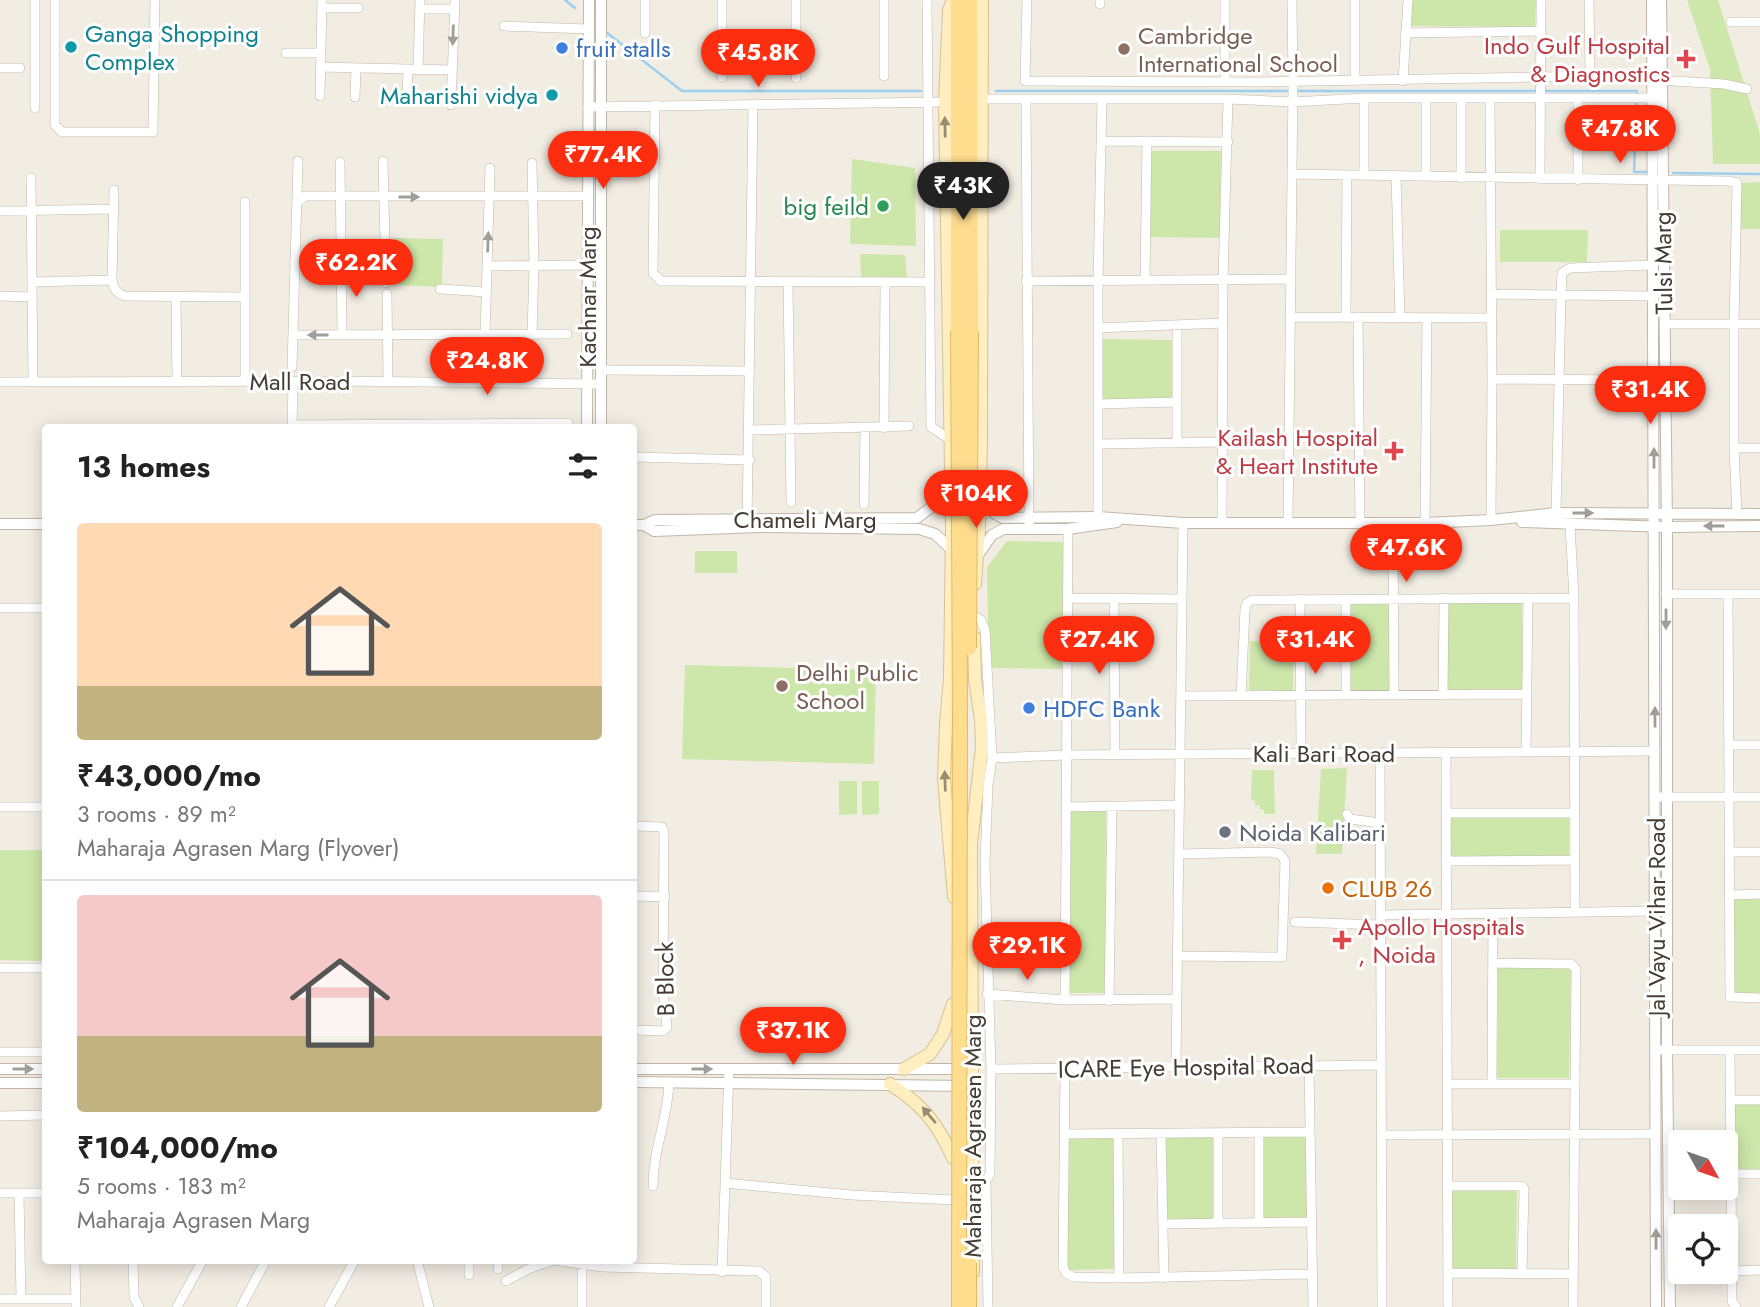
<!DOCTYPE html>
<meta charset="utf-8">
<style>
:root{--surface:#fff;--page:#f2f2f2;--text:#222;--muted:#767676;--line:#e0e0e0;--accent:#fc2e0f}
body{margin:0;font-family:Jost,sans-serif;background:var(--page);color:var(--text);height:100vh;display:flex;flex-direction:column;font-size:26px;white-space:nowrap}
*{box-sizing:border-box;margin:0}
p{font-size:23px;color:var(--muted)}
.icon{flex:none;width:38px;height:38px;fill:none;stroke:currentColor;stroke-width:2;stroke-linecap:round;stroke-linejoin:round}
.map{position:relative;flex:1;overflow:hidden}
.sheet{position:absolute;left:42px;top:424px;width:595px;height:840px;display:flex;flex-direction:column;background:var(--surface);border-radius:7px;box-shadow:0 4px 18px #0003}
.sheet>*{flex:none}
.needle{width:46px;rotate:130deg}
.tools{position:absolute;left:1668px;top:1130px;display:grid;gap:14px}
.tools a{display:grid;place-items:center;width:70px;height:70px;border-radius:7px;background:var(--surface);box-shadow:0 4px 18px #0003;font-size:35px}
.price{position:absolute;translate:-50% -60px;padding:0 16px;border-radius:24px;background:var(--accent);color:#fff;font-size:23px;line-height:46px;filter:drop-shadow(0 2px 4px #0008)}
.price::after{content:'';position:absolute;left:50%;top:42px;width:21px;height:16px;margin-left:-10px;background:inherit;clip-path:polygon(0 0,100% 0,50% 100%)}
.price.active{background:#222;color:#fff}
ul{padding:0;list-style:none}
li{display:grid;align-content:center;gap:14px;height:371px;padding:0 35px}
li+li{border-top:2px solid var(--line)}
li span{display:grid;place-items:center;height:217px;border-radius:7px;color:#555}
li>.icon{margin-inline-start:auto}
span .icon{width:126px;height:126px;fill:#fffc;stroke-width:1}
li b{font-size:30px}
h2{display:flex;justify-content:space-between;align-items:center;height:84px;padding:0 35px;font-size:30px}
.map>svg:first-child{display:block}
</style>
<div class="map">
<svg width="1760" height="1307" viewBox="0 0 1760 1307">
<rect width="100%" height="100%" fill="#f2ede3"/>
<path fill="#cde7aa" d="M1409 0H1536L1535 27 1408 26Z
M1687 0H1718L1760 134V164H1713L1710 69Z
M1151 151H1221L1220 238 1149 237Z
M852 159 915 168 916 246 850 244Z
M1760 182V229H1741L1739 183Z
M1500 230H1588L1587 262H1500Z
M395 238 443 239 442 287 393 285Z
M860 254 905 255 907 278 861 277Z
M1102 339 1174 340V403L1101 402Z
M1007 541 1064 542 1062 669 989 668 987 567Z
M695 551H737V573H695Z
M1350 602H1389L1390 691H1350Z
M1445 603H1522V691L1444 690Z
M1250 641 1294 642 1293 691 1249 690Z
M685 665 876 670 874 764 682 759Z
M1347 768 1342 854H1316L1321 769Z
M1252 770H1274L1275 814H1264V810L1260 809V805L1255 806V801L1251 800Z
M839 781H857V814L839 815Z
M862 781H879V814L862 815Z
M1071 811H1106L1105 993H1070Z
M1569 816V856L1451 857V817Z
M0 850H45L44 961 0 960Z
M1733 898H1760V993L1733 994Z
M1498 968H1571L1569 1078H1497Z
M1760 1104V1170H1735L1734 1105Z
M1214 1136V1220H1167L1166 1137Z
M1263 1137H1306L1307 1217 1263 1218Z
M1115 1138 1116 1269 1068 1270V1139Z
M1517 1189 1516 1269H1452V1190Z"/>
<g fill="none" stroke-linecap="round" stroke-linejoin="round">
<path stroke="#9dd0f0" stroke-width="2.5" d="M565 0 575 8
M606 32 682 91H921
M996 91H1537
M1544 91H1637L1634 172H1649
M1673 173 1760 174"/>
<defs>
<path id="minor" d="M35 0V108
M55 0V125L62 132H153L155 0
M884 0V76
M927 0 931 427 951 440
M1027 0 1025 81 1260 82 1590 76 1724 84 1747 89
M1100 0V4
M1225 0V82
M1589 0 1590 76
M322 8H358
M420 9H454
M1731 22H1760
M504 26 589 29
M645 33V0
M1405 33 1541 31
M286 53H321
M321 67 452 70
M0 68H20
M418 69 420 0
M722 77V0
M796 78V0
M1355 81V0
M1403 81 1408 0
M320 96 322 0
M355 97 356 68
M1426 98V177
M1461 98V178
M1490 98 1492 379 1491 520
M1578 98V180
M983 99H1228L1292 102 1364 98H1651
M1026 99 1029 524
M407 101 408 69
M451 105 455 0
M655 105 653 273 661 281 930 282
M588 107 945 102
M1101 141 1228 142
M383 161 386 283
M340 162 342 335
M532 163 534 265 532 335
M1292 174 1728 181 1737 183 1734 324V448L1737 514
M1364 175V98
M1396 176 1400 318
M31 178 33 382
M1540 179 1541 0
M114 190 112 280C114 289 116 292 124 296L245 297
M298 202 305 196H588
M0 211 113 209
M294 263 385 262
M487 266 587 265
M1145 280 1147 141
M1026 281 1291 279
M32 282 112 280
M788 282 791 502
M440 289 486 292
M387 294 388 382
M1492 294 1561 295 1562 273 1570 268 1653 265
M0 296 31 297
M176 297 177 382
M1290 317 1492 318
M1346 317 1347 175
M1358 317 1360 523
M1664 324H1760
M1177 325V443
M1098 328 1223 323
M293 335 567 334
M485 335 490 168
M292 367 298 161
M601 370 750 371
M1492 379 1654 380
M245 381V202
M0 382 339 381 601 384
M1098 404 1177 402
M292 425 568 423
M292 427 293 382
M884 428 885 282
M750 430 909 426
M1099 444 1223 442
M1734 448H1760
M634 457 750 460
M864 504 865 428
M1556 513 1561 295 1653 296
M1098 517V280L1102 99
M1222 523 1223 279 1228 99
M1288 523 1293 85 1292 0
M1393 523 1394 695
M1425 523 1427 318
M1570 525 1574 598 1575 912
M747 526 753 104
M1666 594H1760
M1728 594 1730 997 1760 998
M1069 598 1182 599
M1114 598 1115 754
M1300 599 1301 753
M0 608H46
M973 615 981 620 985 630 992 758 988 785 985 863 991 1069 990 1174 986 1181 988 1307
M1346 695V599
M1443 695 1444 598
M1181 696 1526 694
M1241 696 1245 609 1247 603 1252 600 1574 598
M1729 745H1760
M1446 752 1448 1307
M1526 752 1528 598
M1380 753 1382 1307
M992 758 1067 755 1655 751
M1660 797H1760
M0 807H46
M1067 807 1179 805
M1446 813H1574
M1347 814 1350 819 1380 823
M634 826 662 827 664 832 663 991 667 1027 663 1031 634 1030
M1730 852H1760
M1446 861 1575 860
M1730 895 1760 894
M634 896 665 897
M1381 915 1656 911
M1295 922 1380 925
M1177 956 1282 957 1285 861 1280 854 1271 852 1179 854
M1493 963 1571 964 1576 969 1573 1307
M0 968H46
M987 994 1065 1000 1177 999
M1065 1000 1068 529
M1109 1001 1112 806
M1660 1050H1760
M1730 1050 1732 1301 1736 1307
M0 1052H46
M1309 1066 1313 1307
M1176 1067 1183 523
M991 1069 1381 1065
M1065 1069 1063 1267 1066 1273 1073 1277 1119 1278 1312 1274
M1447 1084H1574
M1492 1084 1493 914
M1730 1100H1760
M0 1116 46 1115
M1118 1133 1119 1278
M1161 1133 1164 1278
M1218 1133V1223
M1259 1133V1223
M1065 1134 1310 1132
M1381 1135 1656 1134
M1731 1174H1760
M725 1183 852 1195 954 1200
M653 1186C653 1148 668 1120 669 1082
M1448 1186H1522L1524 1189 1522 1274
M0 1193H46
M19 1193 21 1299
M1163 1224 1311 1222
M75 1260 76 1307
M133 1260 134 1297 139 1307
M417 1260 429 1307
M469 1260V1275
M498 1260V1269
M1731 1271 1760 1270
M722 1272 729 1069
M1448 1273 1573 1274
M506 1281 528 1269 553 1260 602 1267 759 1271 766 1277V1307
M0 1299H75
M177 1307 203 1260
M241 1307 266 1260
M329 1307 355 1260
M582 1307V1265"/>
<path id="tertiary" d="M1652 0 1656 1307
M1661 0 1667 527V1050L1670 1307
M587 427 589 0
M601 427V0
M983 490C986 504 989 512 1003 518L1098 517 1183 523H1425L1491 520 1556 513 1760 514
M1522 522 1667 527 1760 526
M0 524H46
M634 525H644L655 520 917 518 943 498 951 485
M644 525 654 531 759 527 919 529 935 534 952 550
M978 555 992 535 1003 529H1068L1117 522
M0 1069H46
M634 1069H966
M634 1082 966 1086
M0 1083H46"/>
<path id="secondary" d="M953 0 949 10 945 102 952 529 950 678 946 724 944 779 954 897
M975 584 979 529 981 440 982 0
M904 1069 930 1054 943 1034 953 1004
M890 1084C922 1104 938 1124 953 1158
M973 1272 971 844 982 747 981 720 975 679 974 637"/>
<path id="primary" d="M970 0 971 331
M958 331V0"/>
</defs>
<use href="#minor" stroke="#c0b7a8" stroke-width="10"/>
<use href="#tertiary" stroke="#c0b7a8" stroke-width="12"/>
<use href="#secondary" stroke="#d6c293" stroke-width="14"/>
<use href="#primary" stroke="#e4b95e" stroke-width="16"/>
<use href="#minor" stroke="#fff" stroke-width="9"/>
<use href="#tertiary" stroke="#fff" stroke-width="10"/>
<use href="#secondary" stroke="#ffeebf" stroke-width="12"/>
<use href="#primary" stroke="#ffdd8e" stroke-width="14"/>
<defs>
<path id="primary-bridge" d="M958 331 960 716 959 1307
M969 648 971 331
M969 1263V1307"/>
</defs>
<use href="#primary-bridge" stroke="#e4b95e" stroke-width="16" stroke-linecap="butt"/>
<use href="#primary-bridge" stroke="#ffdd8e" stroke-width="14"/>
</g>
<defs><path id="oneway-solid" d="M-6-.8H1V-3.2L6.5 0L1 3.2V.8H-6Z" transform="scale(1.75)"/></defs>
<g fill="#a19e99">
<use href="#oneway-solid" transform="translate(453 35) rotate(92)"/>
<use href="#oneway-solid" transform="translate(409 197)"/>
<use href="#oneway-solid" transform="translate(488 242) rotate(-88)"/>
<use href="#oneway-solid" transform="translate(318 335) rotate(180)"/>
<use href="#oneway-solid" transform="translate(1654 458) rotate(-90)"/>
<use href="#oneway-solid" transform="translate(1583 513)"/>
<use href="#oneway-solid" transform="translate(1714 526) rotate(180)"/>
<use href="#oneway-solid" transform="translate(1666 619) rotate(90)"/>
<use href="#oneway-solid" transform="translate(1655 717) rotate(-90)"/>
<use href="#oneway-solid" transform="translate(23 1069)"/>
<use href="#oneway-solid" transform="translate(702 1069)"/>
<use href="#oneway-solid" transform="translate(1656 1239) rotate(-90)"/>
</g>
<g fill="#988c72">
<use href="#oneway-solid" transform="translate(945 127) rotate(-91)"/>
<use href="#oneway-solid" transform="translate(945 781) rotate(-92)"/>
<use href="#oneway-solid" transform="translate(929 1115) rotate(-130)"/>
</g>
<g fill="#0f9aa8" stroke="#fff" stroke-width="2.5">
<circle cx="71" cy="47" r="7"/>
<circle cx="552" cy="95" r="7"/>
</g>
<g fill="#3f7fe0" stroke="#fff" stroke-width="2.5">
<circle cx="562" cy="48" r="7"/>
<circle cx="1029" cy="708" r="7"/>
</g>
<g fill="#8d6e63" stroke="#fff" stroke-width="2.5">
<circle cx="1124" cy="49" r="7"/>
<circle cx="782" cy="686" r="7"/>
</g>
<g fill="#e0444e" stroke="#fff" stroke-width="2.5">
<path d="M1682.5 48.5h7v7h7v7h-7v7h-7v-7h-7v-7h7z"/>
<path d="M1390.5 440.5h7v7h7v7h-7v7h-7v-7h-7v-7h7z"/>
<path d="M1338.5 929.5h7v7h7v7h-7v7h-7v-7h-7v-7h7z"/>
</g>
<circle fill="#2e9e5b" stroke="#fff" stroke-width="2.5" cx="883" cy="206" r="7"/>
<circle fill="#6b7280" stroke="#fff" stroke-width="2.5" cx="1225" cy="832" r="7"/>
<circle fill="#e8710a" stroke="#fff" stroke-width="2.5" cx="1328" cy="888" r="7"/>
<g text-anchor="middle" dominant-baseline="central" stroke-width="6" stroke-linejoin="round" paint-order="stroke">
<g font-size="24" fill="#0d838f" stroke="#fff" text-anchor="start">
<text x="85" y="33">Ganga Shopping<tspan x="85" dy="28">Complex</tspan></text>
<text x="538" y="95" text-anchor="end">Maharishi vidya</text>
</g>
<g font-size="24" fill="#785e54" stroke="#fff" text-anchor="start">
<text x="1138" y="35">Cambridge<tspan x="1138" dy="28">International School</tspan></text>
<text x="796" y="672">Delhi Public<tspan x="796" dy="28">School</tspan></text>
</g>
<g font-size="24" fill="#be3a42" stroke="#fff" text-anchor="end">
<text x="1670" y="45">Indo Gulf Hospital<tspan x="1670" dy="28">&amp; Diagnostics</tspan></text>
<text x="1378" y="437">Kailash Hospital<tspan x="1378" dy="28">&amp; Heart Institute</tspan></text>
<text x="1358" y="926" text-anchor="start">Apollo Hospitals<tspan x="1358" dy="28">, Noida</tspan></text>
</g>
<g font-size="24" fill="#366cbe" stroke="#fff" text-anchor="start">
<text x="576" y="48">fruit stalls</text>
<text x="1043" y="708">HDFC Bank</text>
</g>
<g font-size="24" fill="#27864d" stroke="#fff" text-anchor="end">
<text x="869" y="206">big feild</text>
</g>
<g font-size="24" fill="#433c33" stroke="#fff">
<text transform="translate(1663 263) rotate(-91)">Tulsi Marg</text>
<text transform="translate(587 297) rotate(-90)">Kachnar Marg</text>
<text x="300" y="381">Mall Road</text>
<text x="805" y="519">Chameli Marg</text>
<text x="1324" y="753">Kali Bari Road</text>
<text transform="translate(1656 917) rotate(-90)">Jal Vayu Vihar Road</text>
<text transform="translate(665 979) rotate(-91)">B Block</text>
<text transform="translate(1186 1067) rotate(-1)">ICARE Eye Hospital Road</text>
<text transform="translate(972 1136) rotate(-90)">Maharaja Agrasen Marg</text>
</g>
<g font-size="24" fill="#5b616d" stroke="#fff" text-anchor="start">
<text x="1239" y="832">Noida Kalibari</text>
</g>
<g font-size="24" fill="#c56008" stroke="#fff" text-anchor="start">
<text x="1342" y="888">CLUB 26</text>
</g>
</g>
</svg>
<div class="tools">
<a><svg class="needle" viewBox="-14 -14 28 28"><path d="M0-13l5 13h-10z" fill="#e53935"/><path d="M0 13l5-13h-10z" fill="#767676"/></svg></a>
<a><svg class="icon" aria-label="locate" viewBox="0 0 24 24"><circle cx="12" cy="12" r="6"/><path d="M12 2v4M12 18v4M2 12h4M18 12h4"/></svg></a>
</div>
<b class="price" style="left:758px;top:89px">₹45.8K</b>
<b class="price" style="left:1620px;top:165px">₹47.8K</b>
<b class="price" style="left:603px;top:191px">₹77.4K</b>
<b class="price active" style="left:963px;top:222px">₹43K</b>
<b class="price" style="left:356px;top:299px">₹62.2K</b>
<b class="price" style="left:487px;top:397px">₹24.8K</b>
<b class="price" style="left:1650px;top:426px">₹31.4K</b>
<b class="price" style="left:976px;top:530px">₹104K</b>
<b class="price" style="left:1406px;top:584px">₹47.6K</b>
<b class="price" style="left:1099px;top:676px">₹27.4K</b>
<b class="price" style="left:1315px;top:676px">₹31.4K</b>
<b class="price" style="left:1027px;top:982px">₹29.1K</b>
<b class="price" style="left:793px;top:1067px">₹37.1K</b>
<section class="sheet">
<h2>13 homes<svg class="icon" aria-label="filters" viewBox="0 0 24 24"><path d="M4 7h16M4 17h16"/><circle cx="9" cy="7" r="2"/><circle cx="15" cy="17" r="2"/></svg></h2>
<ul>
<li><span style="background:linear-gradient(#ffd9b3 75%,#c2b280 0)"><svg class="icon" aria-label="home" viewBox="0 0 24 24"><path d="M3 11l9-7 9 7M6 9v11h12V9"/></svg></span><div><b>₹43,000/mo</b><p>3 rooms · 89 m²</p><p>Maharaja Agrasen Marg (Flyover)</p></div></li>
<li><span style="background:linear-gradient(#f6c9c9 65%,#c2b280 0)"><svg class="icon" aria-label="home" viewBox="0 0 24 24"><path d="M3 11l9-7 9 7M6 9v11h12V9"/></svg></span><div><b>₹104,000/mo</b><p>5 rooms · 183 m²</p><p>Maharaja Agrasen Marg</p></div></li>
</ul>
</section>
</div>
